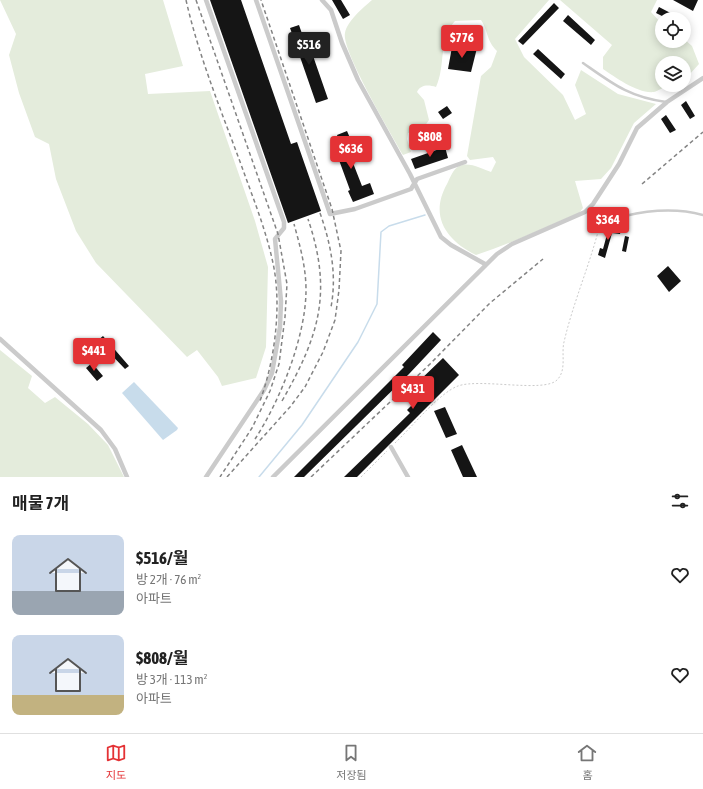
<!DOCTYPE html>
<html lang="ko">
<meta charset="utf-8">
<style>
:root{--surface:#fff;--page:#f2f2f2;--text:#222;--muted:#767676;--line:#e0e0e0;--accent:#e43235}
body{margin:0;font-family:"Asap Condensed","Noto Sans KR",sans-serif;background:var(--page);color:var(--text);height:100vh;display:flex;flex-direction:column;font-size:15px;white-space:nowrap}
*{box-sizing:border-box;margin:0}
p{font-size:13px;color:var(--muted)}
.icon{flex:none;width:22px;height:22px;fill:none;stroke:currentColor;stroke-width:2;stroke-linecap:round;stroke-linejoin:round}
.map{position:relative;height:477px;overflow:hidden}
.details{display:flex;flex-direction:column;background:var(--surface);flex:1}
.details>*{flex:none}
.controls{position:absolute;left:655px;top:12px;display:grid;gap:8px}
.controls a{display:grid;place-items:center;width:36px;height:36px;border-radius:50%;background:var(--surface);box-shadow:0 2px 10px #0003;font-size:20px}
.price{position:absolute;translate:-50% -34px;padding:0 9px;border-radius:4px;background:var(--accent);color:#fff;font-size:13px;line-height:26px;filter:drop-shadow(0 1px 2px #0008)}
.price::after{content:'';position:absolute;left:50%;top:24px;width:12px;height:9px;margin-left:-6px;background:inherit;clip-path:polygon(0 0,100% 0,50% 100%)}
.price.on{background:#222;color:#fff}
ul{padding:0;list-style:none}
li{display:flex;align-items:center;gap:12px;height:100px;padding:0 12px}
li span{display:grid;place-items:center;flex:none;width:112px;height:80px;border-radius:8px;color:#555}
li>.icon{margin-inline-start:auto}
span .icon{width:48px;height:48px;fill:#fffc;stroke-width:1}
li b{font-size:17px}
h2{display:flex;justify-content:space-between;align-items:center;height:48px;padding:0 12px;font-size:17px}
.tabs{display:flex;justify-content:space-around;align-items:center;height:56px;border-top:1px solid var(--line);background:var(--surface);font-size:11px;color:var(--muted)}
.tabs a{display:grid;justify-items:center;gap:2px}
.tabs .on{color:var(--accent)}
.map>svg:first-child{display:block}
</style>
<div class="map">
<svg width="703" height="477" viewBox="0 0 703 477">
<rect width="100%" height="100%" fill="#fff"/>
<path fill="#e4ecdc" d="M0 0H163L183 66 145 74 148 94 210 91 255 221 268 267 266 347 256 378 222 386 218 377 197 350 187 357 96 263 76 231 56 179 49 144 35 137 19 93 9 55 16 34Z
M372 0H549L515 39 524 57 563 95 575 120 586 114 575 85 581 70 618 94 656 104 634 123 611 168 601 179 575 181 583 208 579 213C545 227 511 244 476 255 446 240 429 216 447 184 450 178 453 169 459 166 468 161 483 169 491 172L496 162 493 157 470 160 467 156 481 76 491 67 497 51C486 40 489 33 481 20L455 21C438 39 446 66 436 87 429 85 421 84 417 92L424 100 429 120 424 127 408 133 407 139 411 152 403 155C392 135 341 50 345 33 347 21 363 8 372 0Z
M560 0H657L651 12 662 24V41H684V39L692 46 699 64 689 75 684 77V63H662V85H668C664 87 658 91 654 92 638 94 615 77 603 69V57L612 45Z
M0 350 32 376 28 388 45 403 55 397 88 424 108 445 124 477H0Z"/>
<path fill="#c8dceb" d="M134 382 178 428 177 430 163 440 122 393Z"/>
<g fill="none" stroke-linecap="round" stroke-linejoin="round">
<path stroke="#c8dceb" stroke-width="1.5" d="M259 477 302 425 358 342 377 304 381 232 389 226 425 215"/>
</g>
<path fill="#151515" d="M210 0H241L291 144 297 142 321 211 288 223Z
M332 0H341L350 15 343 19Z
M673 0H698L693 11Z
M554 3 559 8 523 45 518 41Z
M659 7 682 19H668L656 13Z
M568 15 595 40 591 45 563 21Z
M299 25 309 54 312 53 328 99 316 103 290 28Z
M455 26 464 28 463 35 454 33Z
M464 45 477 48 471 72 448 69 452 47 463 49Z
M538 49 565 74 561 79 533 54Z
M686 101 695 116 690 119 681 105Z
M447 106 452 113 443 119 438 112Z
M666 115 676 130 670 133 661 119Z
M347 131 350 138 344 140 362 186 370 183 374 194 353 202 348 191 350 190 332 141 338 138 337 135Z
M432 131 434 139 412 143 410 135Z
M445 147 448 158 415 169 411 159Z
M609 227 621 230 620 234 612 233 605 258 598 255 600 248 603 249Z
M625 236 629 237 626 252 622 251Z
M668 266 681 281 669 292 657 276Z
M433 332 441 340 409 374 304 477H294L404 367 402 365Z
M103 336 129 366 125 369 101 344 94 350 91 346Z
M443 358 459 375 357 477H344L410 413 407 410 425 392 417 383Z
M92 363 103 376 97 381 86 368Z
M445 407 457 434 446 438 434 411Z
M462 445 477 477H463L451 450Z"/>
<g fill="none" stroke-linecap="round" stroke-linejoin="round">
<path stroke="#cbcbcb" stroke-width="1" stroke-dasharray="2 2" stroke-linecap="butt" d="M395 443C411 428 439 393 458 386 480 378 544 393 557 380 567 370 561 354 564 342 573 303 589 267 599 228
M361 477 387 451"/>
<path stroke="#cbcbcb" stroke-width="2.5" d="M583 63C613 84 629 97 666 102
M591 207 598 223C607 225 616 218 625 216 650 210 677 208 703 215"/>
<path stroke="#cbcbcb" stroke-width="4.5" d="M206 0 284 222V228L275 239 281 301 280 327 272 373 264 390 206 477
M256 0 330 214 355 209 411 189 417 179 465 162
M322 0 331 10 342 43 358 80 410 174 441 237 451 245 485 264
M0 339 101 430 115 449 127 477
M391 447 408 477
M273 477 497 254 512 244 585 212 593 204 619 164 637 128 667 102 703 78"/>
<path stroke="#838383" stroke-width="1.5" stroke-dasharray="4 3" stroke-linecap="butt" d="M186 0C200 62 226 122 247 181 257 208 267 235 273 263 282 305 275 360 260 401
M196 0 278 234 287 284 285 317 279 364 270 391 252 428 220 477
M642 184 703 132
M320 213C331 244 337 275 331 307
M282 401C319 336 333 293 308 219
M255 439C280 401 306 336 306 290 306 267 300 246 294 224
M227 477 290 407 305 387 323 352 335 320 339 290 341 251 332 209 261 0
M311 477 430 364 490 303 543 259"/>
</g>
</svg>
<div class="controls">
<a><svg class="icon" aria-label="locate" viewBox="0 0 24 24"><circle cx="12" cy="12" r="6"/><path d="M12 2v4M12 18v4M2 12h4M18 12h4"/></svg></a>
<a><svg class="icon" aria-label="layers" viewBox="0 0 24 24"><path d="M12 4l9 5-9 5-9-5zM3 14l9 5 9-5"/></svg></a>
</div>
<b class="price" style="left:462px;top:59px">$776</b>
<b class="price on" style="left:309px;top:66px">$516</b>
<b class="price" style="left:430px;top:158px">$808</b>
<b class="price" style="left:351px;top:170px">$636</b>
<b class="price" style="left:608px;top:241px">$364</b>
<b class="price" style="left:94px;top:372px">$441</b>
<b class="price" style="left:413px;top:410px">$431</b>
</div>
<section class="details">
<h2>매물 7개<svg class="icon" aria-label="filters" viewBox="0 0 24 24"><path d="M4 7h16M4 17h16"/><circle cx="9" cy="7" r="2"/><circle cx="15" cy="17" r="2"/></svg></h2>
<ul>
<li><span style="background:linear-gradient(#c9d6e8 70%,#9aa5b1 0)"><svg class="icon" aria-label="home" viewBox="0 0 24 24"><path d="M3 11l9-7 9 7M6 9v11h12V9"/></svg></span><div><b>$516/월</b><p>방 2개 · 76 m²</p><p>아파트</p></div><svg class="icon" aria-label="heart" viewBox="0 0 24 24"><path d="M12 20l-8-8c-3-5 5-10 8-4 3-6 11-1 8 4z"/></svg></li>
<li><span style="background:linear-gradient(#c9d6e8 75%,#c2b280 0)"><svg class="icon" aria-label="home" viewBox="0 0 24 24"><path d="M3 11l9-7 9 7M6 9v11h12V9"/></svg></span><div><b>$808/월</b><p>방 3개 · 113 m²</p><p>아파트</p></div><svg class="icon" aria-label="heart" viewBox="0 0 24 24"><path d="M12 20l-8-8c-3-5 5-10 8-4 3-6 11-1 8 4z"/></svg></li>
</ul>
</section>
<nav class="tabs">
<a class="on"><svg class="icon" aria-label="map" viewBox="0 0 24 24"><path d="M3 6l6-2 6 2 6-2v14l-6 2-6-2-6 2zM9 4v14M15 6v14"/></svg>지도</a>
<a><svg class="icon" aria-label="saved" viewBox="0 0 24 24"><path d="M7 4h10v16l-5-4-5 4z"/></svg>저장됨</a>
<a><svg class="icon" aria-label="home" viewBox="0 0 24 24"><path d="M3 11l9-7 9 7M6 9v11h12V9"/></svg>홈</a>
</nav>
